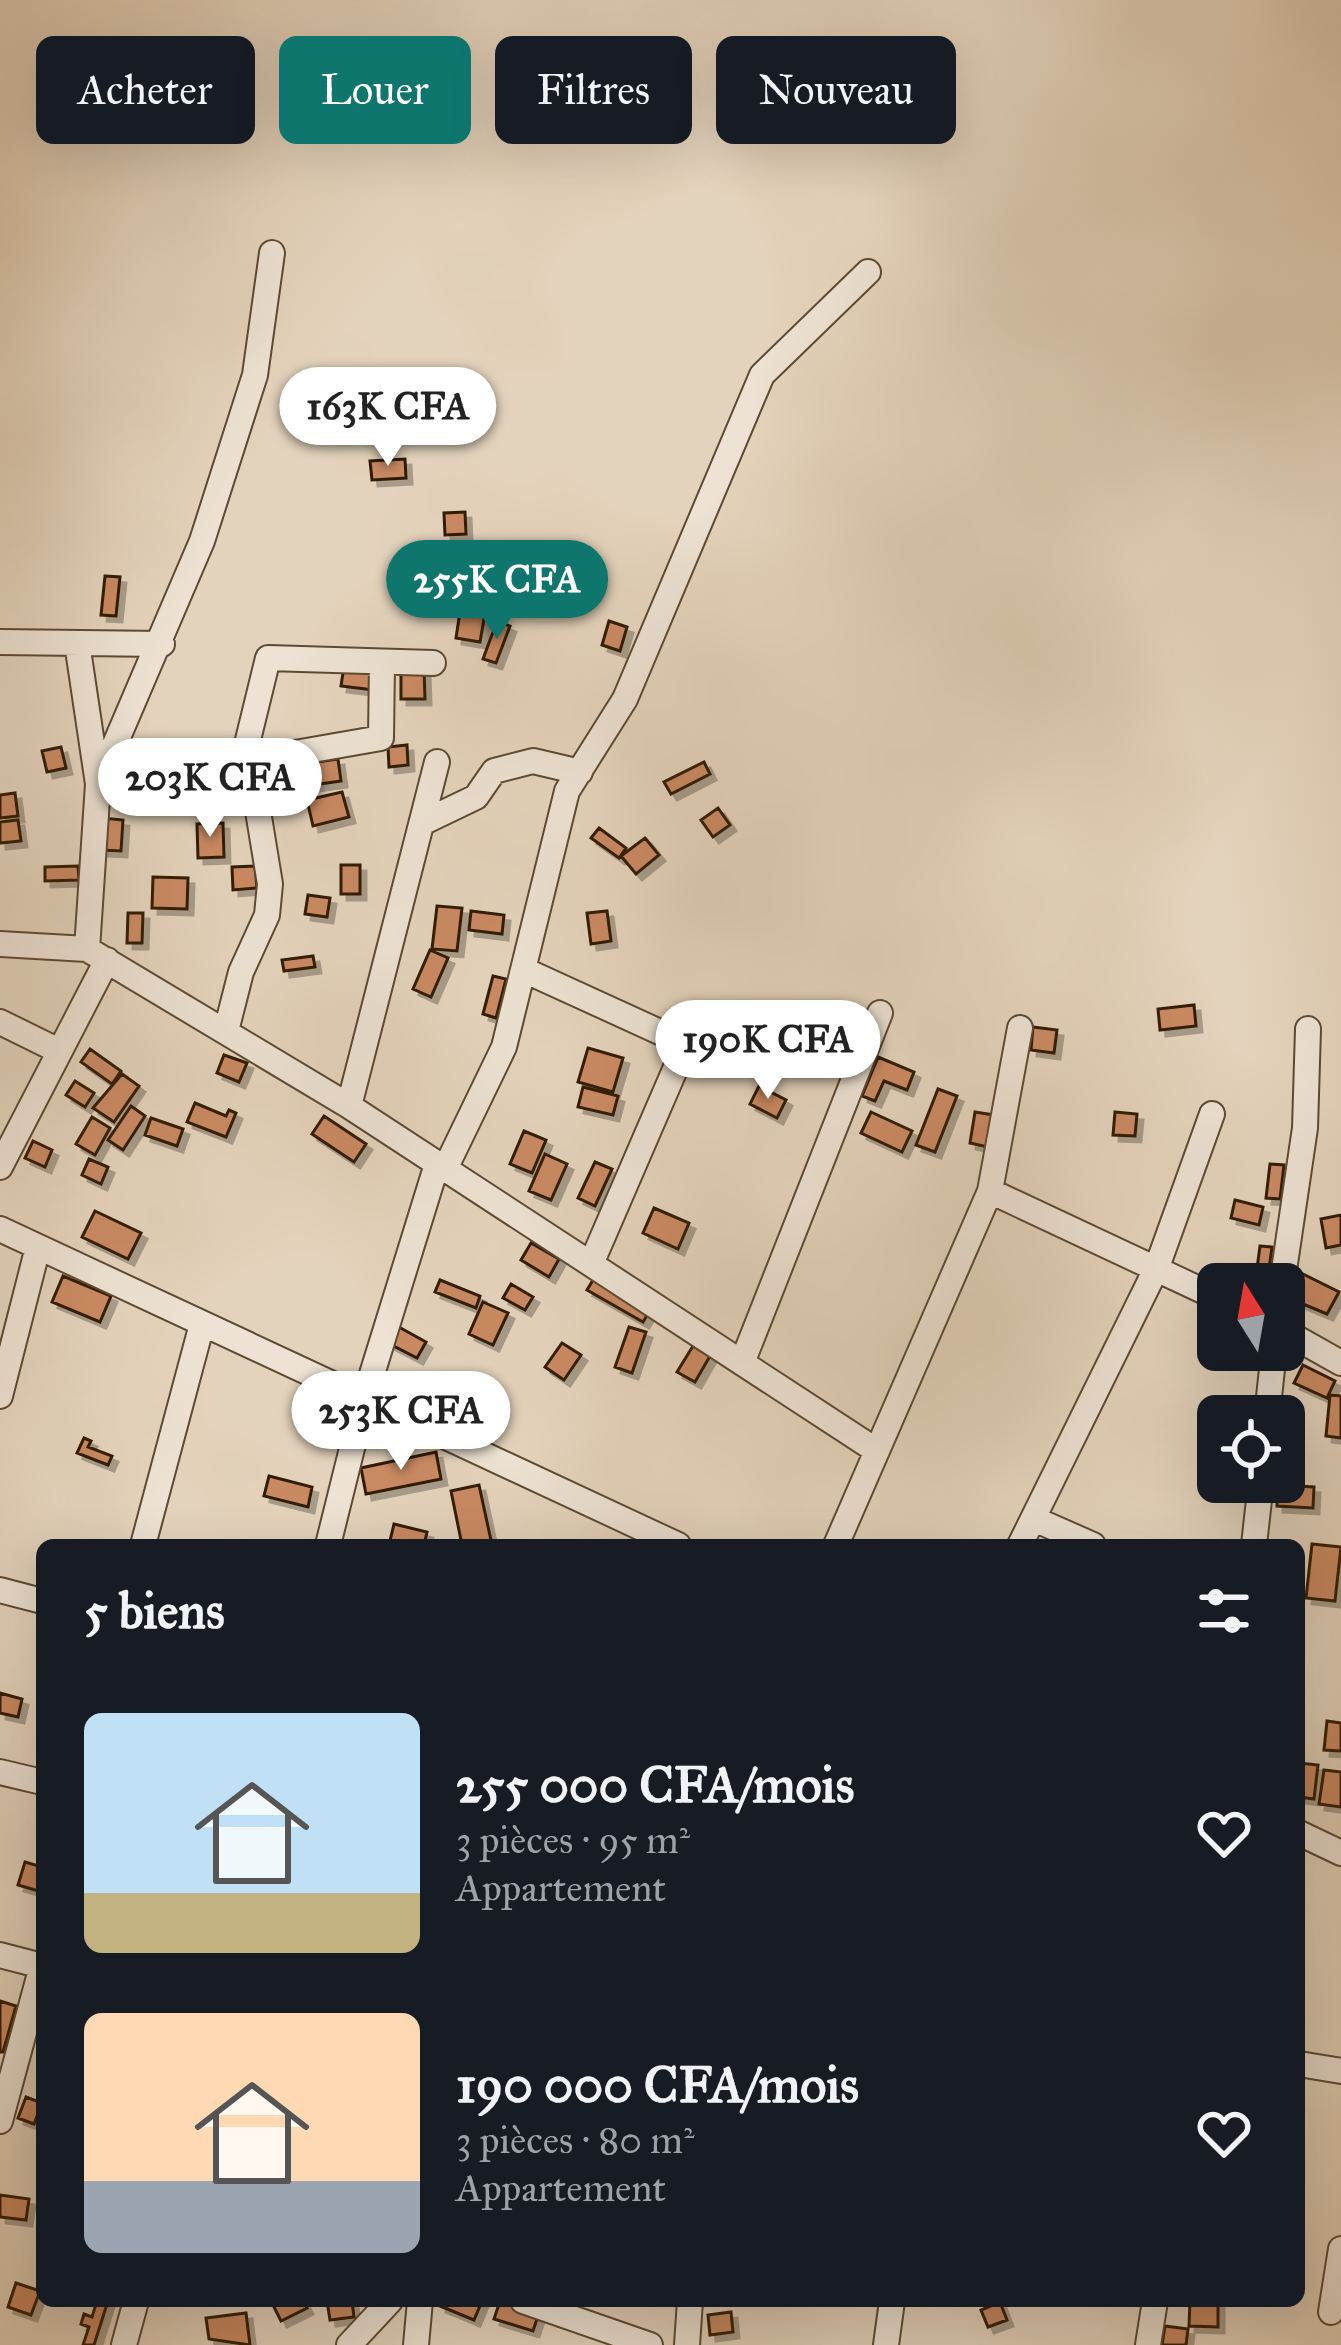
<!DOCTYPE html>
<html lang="fr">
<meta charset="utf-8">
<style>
:root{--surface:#171b24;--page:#242831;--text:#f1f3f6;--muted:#9ea1a6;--accent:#0f766e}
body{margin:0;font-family:"IM FELL Great Primer",serif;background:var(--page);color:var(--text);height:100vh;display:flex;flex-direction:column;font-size:45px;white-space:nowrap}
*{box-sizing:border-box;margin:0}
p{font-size:39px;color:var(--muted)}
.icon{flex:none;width:66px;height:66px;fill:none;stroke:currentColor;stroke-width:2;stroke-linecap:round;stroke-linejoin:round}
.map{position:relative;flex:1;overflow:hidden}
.details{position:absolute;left:36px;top:1539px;width:1269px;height:768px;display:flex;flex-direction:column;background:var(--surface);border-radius:18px;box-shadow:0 12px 48px #0002}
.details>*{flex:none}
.hud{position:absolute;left:36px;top:36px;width:1269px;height:108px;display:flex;gap:24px}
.needle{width:78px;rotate:349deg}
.controls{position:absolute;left:1197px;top:1263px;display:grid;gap:24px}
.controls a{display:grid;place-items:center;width:108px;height:108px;border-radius:18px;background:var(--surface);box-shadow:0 12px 48px #0002;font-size:60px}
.price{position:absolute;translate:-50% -102px;padding:0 27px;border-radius:42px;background:#fff;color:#222;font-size:39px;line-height:78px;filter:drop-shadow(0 3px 6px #0008)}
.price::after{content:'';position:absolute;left:50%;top:72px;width:36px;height:27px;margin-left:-18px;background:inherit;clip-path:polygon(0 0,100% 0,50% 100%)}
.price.on{background:var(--accent);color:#fff}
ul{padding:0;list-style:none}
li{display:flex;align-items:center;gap:36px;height:300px;padding:0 48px}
li span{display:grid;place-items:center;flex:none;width:336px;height:240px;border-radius:18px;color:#555}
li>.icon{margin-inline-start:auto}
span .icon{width:144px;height:144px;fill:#fffc;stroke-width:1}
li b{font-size:51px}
h2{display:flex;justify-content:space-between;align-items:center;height:144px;padding:0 48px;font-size:51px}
.tag{padding:0 42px;border-radius:18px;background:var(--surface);box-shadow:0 12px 48px #0002;font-size:42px;line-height:108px}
.tag.on{background:var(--accent);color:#fff}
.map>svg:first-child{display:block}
</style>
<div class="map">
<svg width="1341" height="2345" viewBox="0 0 1341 2345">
<defs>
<filter id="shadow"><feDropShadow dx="6" dy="6" stdDeviation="0" flood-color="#0004"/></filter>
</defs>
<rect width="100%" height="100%" fill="#e4d3bc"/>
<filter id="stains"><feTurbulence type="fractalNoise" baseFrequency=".00167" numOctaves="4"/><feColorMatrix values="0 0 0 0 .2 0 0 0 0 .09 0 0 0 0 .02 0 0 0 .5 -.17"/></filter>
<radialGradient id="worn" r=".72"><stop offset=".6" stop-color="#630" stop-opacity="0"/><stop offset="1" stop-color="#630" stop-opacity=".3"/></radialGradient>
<path fill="#ca8a64" stroke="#301d05" stroke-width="3" filter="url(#shadow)" d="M405 459 406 478 372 480 370 461Z
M465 512 466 534 445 535 444 513Z
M105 576 120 577 116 616 101 615Z
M461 605 486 608 480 642 456 638Z
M497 621 510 626 496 663 483 659Z
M609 621 627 627 620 651 602 645Z
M344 666 376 670 374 690 341 686Z
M424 669 425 699H401V670Z
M407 745 408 765 389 767 388 747Z
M61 747 66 768 47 772 42 751Z
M338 759 341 781 313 785 310 763Z
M704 762 710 774 671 794 664 782Z
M342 792 349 817 313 826 307 800Z
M15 793 18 816 0 818V795Z
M718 808 730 825 713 837 701 820Z
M103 818 123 820 121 851 101 850Z
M18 820 21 841 0 843V822Z
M223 823 224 857 198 858 197 824Z
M599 828 626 848 619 858 591 838Z
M645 838 659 855 636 874 621 856Z
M341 865H360V894H341Z
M78 866 79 880 45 881V867Z
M255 866 257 888 233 890 232 867Z
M153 877 188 878 187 909 152 908Z
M308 895 330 898 327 917 305 914Z
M437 906 462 908 457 951 432 949Z
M471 911 504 915 502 934 469 930Z
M607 911 611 941 591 944 587 913Z
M128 913H143L142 943H127Z
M430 950 448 958 431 997 413 989Z
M313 956 315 967 284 971 282 960Z
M493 976 506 979 496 1018 483 1014Z
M1194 1005 1196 1026 1160 1030 1158 1009Z
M1033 1027 1057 1030 1054 1053 1031 1050Z
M588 1048 623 1058 613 1092 578 1082Z
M90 1049 121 1071 112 1084 81 1062Z
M224 1055 247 1063 239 1082 217 1073Z
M878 1057 914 1072 907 1090 884 1081 875 1101 862 1096Z
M122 1074 139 1086 114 1122 93 1108Z
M75 1081 94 1093 85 1107 66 1095Z
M759 1086 786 1100 777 1118 750 1104Z
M583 1087 618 1096 613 1115 578 1107Z
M938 1089 957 1096 935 1152 916 1145Z
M195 1103 226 1116 229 1110 236 1113 226 1137 187 1122Z
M131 1106 145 1116 123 1150 108 1140Z
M871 1112 912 1131 902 1152 861 1133Z
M975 1112 994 1115 988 1147 970 1143Z
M1115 1112 1137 1114 1135 1136 1113 1135Z
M324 1116 366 1144 354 1162 312 1134Z
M92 1117 110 1128 95 1155 76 1144Z
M151 1118 183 1129 177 1146 145 1135Z
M524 1131 546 1140 532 1173 510 1164Z
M33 1141 52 1150 45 1167 25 1158Z
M545 1154 567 1164 551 1200 529 1191Z
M89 1159 108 1167 101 1184 82 1175Z
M595 1162 612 1169 595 1206 578 1198Z
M1270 1164 1284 1165 1280 1199 1266 1198Z
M1235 1200 1263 1207 1259 1225 1231 1218Z
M654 1208 689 1223 678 1249 643 1233Z
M95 1211 141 1233 128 1259 82 1237Z
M1341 1215V1245L1326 1248 1321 1219Z
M531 1243 559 1259 549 1277 521 1260Z
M1260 1246 1272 1247 1268 1277 1256 1276Z
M1297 1271 1339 1292 1327 1314 1286 1297Z
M63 1276 111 1296 100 1322 52 1302Z
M440 1280 480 1296 476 1308 435 1292Z
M593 1280 649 1312 643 1322 587 1290Z
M511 1284 533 1297 525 1310 503 1298Z
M483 1302 508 1313 493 1345 469 1334Z
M397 1326 426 1342 417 1358 388 1343Z
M629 1327 646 1332 632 1373 615 1367Z
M562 1343 581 1355 564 1380 545 1367Z
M693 1346 710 1356 695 1382 677 1372Z
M1303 1365 1335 1381 1327 1398 1294 1383Z
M1330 1395 1341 1396V1438L1326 1436Z
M84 1438 91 1441 88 1447 112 1456 108 1465 77 1453Z
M436 1452 441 1479 366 1494 361 1468Z
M269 1476 312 1487 308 1507 264 1496Z
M479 1485 492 1545H462L451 1491Z
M1278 1485 1314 1487 1313 1508 1277 1506Z
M394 1524 427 1532 424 1545H389Z
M1312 1544 1341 1547 1335 1601 1306 1598Z
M0 1693 22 1699 18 1717 0 1713Z
M1327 1721 1341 1723V1751L1324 1750Z
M1299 1763 1318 1765 1314 1799 1299 1797Z
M1324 1770 1341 1772V1807L1319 1804Z
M25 1862 42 1867V1892L18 1885Z
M0 2001 16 2006 3 2052H0Z
M26 2097 42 2103 34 2124 18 2118Z
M0 2195 29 2199 26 2220 0 2217Z
M16 2283 40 2291 31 2315 8 2307Z
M97 2301H108L94 2345H83L89 2327 81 2324 84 2314 92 2317Z
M271 2301H303L307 2308 281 2321Z
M327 2301H352L354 2317 330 2320Z
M441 2301H482L474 2320 440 2306Z
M500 2301 539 2313 533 2331 494 2319Z
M1190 2301H1218V2327L1189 2326Z
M1000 2302 1007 2320 988 2327 981 2310Z
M731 2312 733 2332 710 2335 708 2315Z
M246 2313 250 2345 209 2339 206 2318Z
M1165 2326 1188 2329 1186 2345H1162Z"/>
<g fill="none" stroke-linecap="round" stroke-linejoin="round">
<defs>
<path id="minor" d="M0 642 162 644
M77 643 98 784 87 949 349 1106 877 1451
M249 761 381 738 382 662
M98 784 202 541 255 375 272 253
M422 823 476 797 494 771 533 761 580 772
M0 944 87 949
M524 970 686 1044
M0 1022 59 1051
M226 1031 241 972 267 915 270 884 247 744 268 658 433 663
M349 1106 437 762
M0 1167 107 960
M445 1169 504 1047 567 791 625 699 762 375 868 272
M990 1191 1218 1298
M0 1229 678 1545
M591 1264 696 1021
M1282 1284 1305 1128 1308 1029
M1284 1331 1341 1363
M742 1363 880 1013
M0 1396 38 1247
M1267 1416 1274 1350
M1034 1519 1093 1545
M143 1545 202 1324
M328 1545 364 1400 437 1164
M836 1545 990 1191 1020 1028
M1020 1545 1157 1267 1212 1114
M1254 1545 1261 1482
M0 1590 42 1601
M0 1772 42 1782
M1299 1833 1341 1853
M0 1955 42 1966
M1299 2064 1341 2071
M0 2121 42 1966
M523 2301 650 2345
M1331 2312 1341 2249
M124 2345 136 2301
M349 2345 390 2301
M416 2345 420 2301
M687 2345 690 2301
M886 2345 892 2301
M1148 2345 1155 2301"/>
</defs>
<use href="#minor" stroke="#5d4a33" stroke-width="28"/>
<use href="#minor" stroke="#ede2d3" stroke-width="24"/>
</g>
<rect width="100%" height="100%" filter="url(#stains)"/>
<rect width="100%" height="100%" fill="url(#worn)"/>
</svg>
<div class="controls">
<a><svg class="needle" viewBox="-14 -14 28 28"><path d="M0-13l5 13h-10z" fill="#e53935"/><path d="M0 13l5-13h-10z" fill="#9ea1a6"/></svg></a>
<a><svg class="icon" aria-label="locate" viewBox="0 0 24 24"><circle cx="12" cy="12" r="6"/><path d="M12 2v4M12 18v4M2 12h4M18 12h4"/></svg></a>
</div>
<b class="price" style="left:388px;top:469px">163K CFA</b>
<b class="price on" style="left:497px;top:642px">255K CFA</b>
<b class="price" style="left:210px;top:840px">203K CFA</b>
<b class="price" style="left:768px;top:1102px">190K CFA</b>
<b class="price" style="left:401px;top:1473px">253K CFA</b>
<div class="hud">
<a class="tag">Acheter</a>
<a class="tag on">Louer</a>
<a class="tag">Filtres</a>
<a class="tag">Nouveau</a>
</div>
<section class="details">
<h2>5 biens<svg class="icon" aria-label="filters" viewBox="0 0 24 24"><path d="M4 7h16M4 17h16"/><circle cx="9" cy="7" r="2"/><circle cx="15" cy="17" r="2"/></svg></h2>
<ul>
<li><span style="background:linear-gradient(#bfe0f5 75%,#c2b280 0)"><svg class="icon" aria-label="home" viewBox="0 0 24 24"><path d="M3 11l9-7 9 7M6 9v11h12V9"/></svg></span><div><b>255 000 CFA/mois</b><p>3 pièces · 95 m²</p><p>Appartement</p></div><svg class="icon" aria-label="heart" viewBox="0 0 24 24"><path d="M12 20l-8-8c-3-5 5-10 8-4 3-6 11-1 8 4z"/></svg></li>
<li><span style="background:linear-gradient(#ffd9b3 70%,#9aa5b1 0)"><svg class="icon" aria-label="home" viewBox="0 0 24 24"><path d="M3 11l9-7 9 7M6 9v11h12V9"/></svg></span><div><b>190 000 CFA/mois</b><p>3 pièces · 80 m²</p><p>Appartement</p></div><svg class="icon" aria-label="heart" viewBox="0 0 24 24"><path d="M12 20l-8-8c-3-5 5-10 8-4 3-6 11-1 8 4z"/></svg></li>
</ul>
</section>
</div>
